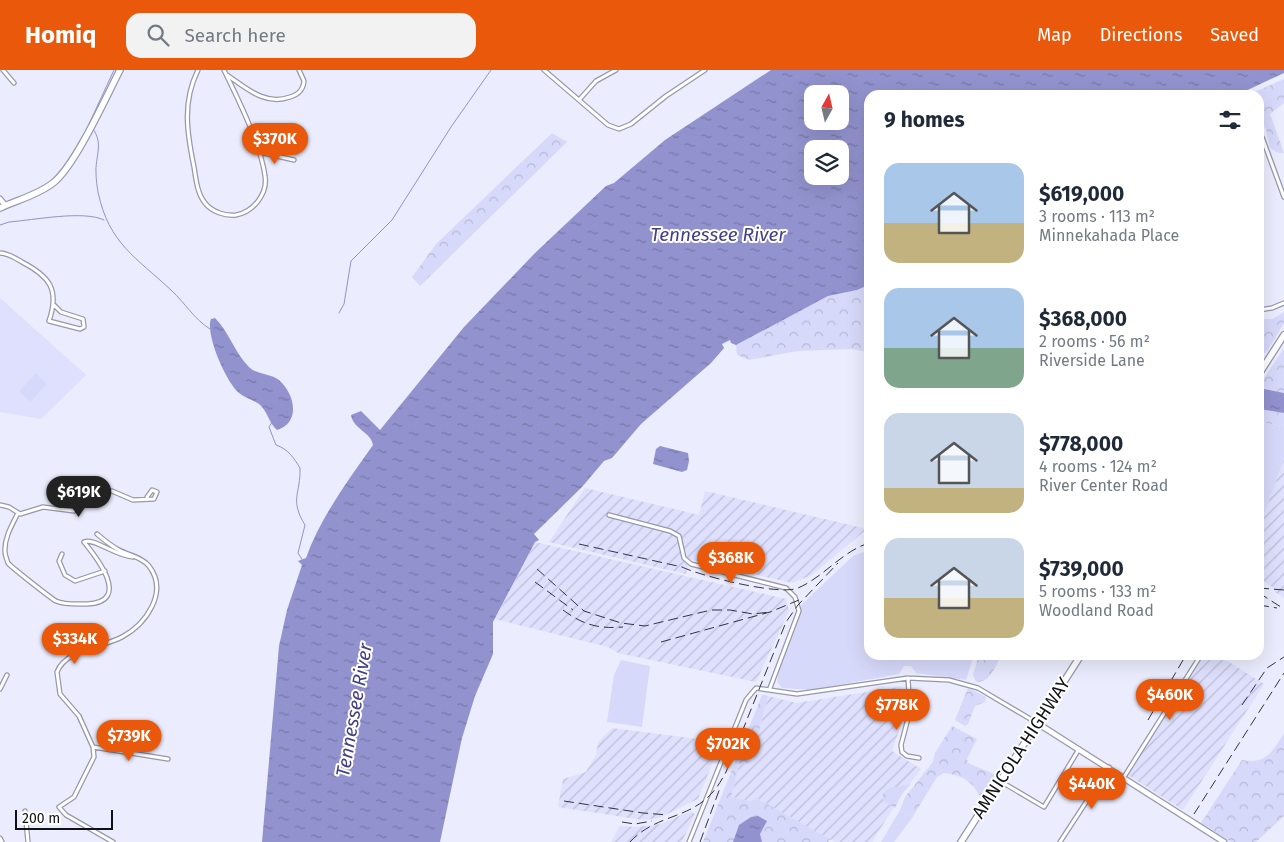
<!DOCTYPE html>
<meta charset="utf-8">
<style>
:root{--surface:#fff;--page:#f2f2f3;--text:#1f2937;--muted:#747a83;--accent:#ea580c}
body{margin:0;font-family:"Fira Sans",sans-serif;background:var(--page);color:var(--text);height:100vh;display:flex;flex-direction:column;font-size:19px;white-space:nowrap}
*{box-sizing:border-box;margin:0}
p{font-size:16px;color:var(--muted)}
.icon{flex:none;width:28px;height:28px;fill:none;stroke:currentColor;stroke-width:2;stroke-linecap:round;stroke-linejoin:round}
.map{position:relative;flex:1;overflow:hidden}
.side{position:absolute;left:864px;top:20px;width:400px;height:570px;display:flex;flex-direction:column;background:var(--surface);border-radius:15px;box-shadow:0 5px 20px #0002}
.side>*{flex:none}
.needle{width:32px;rotate:8deg}
.buttons{position:absolute;left:804px;top:15px;display:grid;gap:10px}
.buttons a{display:grid;place-items:center;width:45px;height:45px;border-radius:10px;background:var(--surface);box-shadow:0 5px 20px #0002;font-size:25px}
.scale{position:absolute;left:15px;bottom:12px;width:98px;box-sizing:border-box;padding-left:5px;border:2px solid #111118;border-top:0;font-size:14px;line-height:18px;white-space:nowrap;color:#111118;-webkit-text-stroke:4px #fff;paint-order:stroke}
.price{position:absolute;translate:-50% -42px;padding:0 11px;border-radius:18px;background:var(--accent);color:#fff;font-size:16px;line-height:32px;filter:drop-shadow(0 1px 2px #0008)}
.price::after{content:'';position:absolute;left:50%;top:30px;width:15px;height:11px;margin-left:-8px;background:inherit;clip-path:polygon(0 0,100% 0,50% 100%)}
.price.current{background:#222;color:#fff}
ul{padding:0;list-style:none}
li{display:flex;align-items:center;gap:15px;height:125px;padding:0 20px}
li span{display:grid;place-items:center;flex:none;width:140px;height:100px;border-radius:15px;color:#555}
li>.icon{margin-inline-start:auto}
span .icon{width:60px;height:60px;fill:#fffc;stroke-width:1}
li b{font-size:21px}
h2{display:flex;justify-content:space-between;align-items:center;height:60px;padding:0 20px;font-size:21px}
header{display:flex;align-items:center;gap:30px;box-sizing:border-box;height:70px;padding:0 25px;background:var(--accent);color:#fff}
header strong{font-size:24px}
nav{display:flex;gap:28px;margin-inline-start:auto;font-size:18px}
.search{width:350px;height:45px;background:var(--page);display:flex;align-items:center;gap:12px;box-sizing:border-box;padding:0 18px;border-radius:15px;color:var(--muted);font-size:19px}
.map>svg:first-child{display:block}
</style>
<header>
<strong>Homiq</strong>
<div class="search"><svg class="icon" aria-label="search" viewBox="0 0 24 24"><circle cx="10" cy="10" r="6"/><path d="M15 15l6 6"/></svg>Search here</div>
<nav><a>Map</a><a>Directions</a><a>Saved</a></nav>
</header>
<div class="map">
<svg width="1284" height="772" viewBox="0 0 1284 772">
<defs>
<pattern id="industrial-furrows" width="10" height="10" patternUnits="userSpaceOnUse" patternTransform="scale(1.25)"><rect width="10" height="10" fill="#dee0fd"/><path d="M-1 1l2-2M0 10L10 0M9 11l2-2" fill="none" stroke="#bdbfd8"/></pattern>
<pattern id="forest-crowns" width="20" height="18" patternUnits="userSpaceOnUse" patternTransform="scale(1.25)"><rect width="20" height="18" fill="#d7d9fa"/><path d="M2 6a3 3 0 1 1 6 0M12 15a3 3 0 1 1 6 0" fill="none" stroke="#b8b9d6"/></pattern>
<pattern id="water-ripples" width="26" height="14" patternUnits="userSpaceOnUse" patternTransform="scale(1.25)"><rect width="26" height="14" fill="#9293ce"/><path d="M2 4q2-2 4 0t4 0M15 11q2-2 4 0t4 0" fill="none" stroke="#7677a6"/></pattern>
</defs>
<rect width="100%" height="100%" fill="#ebecfd"/>
<path fill="#dee0fd" d="M0 228 86 305 41 349 0 342Z"/>
<path fill="url(#industrial-furrows)" d="M1284 389V528L1274 521V518L1259 508V458Z
M585 418 699 445 705 421 867 459 812 505 792 513 689 489 686 504 549 472Z
M535 472 786 529 789 541 756 612 618 583 608 577 495 549Z
M1205 585H1218L1264 614 1183 740 1128 705Z
M899 617 903 618 904 646 892 681 921 699 902 724 872 772H835L756 728 750 731 731 727 739 695 751 692 768 626 796 633Z
M612 658 721 672 698 729 659 748 643 750 558 737 563 709 586 702 596 685 598 672Z
M691 741 695 744 682 772H611L620 756 637 757 660 754Z"/>
<path fill="#d7d9fa" d="M36 303 47 314 30 332 19 321Z
M1259 352 1284 356V389L1259 458Z
M869 480V585H974L966 610 916 603 911 596H904L899 604 812 620 782 618 777 612 778 604 802 534 853 486Z
M621 590 650 596 642 657 607 652 614 605Z
M900 740 912 748 894 772H881Z"/>
<path fill="url(#forest-crowns)" d="M1284 9V33L1270 44 1284 83H1278L1270 78 1266 59 1259 50V25H1248Z
M552 63 567 72 420 216 412 207 436 174Z
M869 215V282L851 279 798 281 749 290 737 285 736 275 828 226 857 220Z
M1284 242V253L1268 280 1265 283 1261 282 1259 249H1272Z
M1284 278V323L1259 318V316Z
M1259 339 1284 343V356L1259 352Z
M979 585H1001C996 596 990 613 976 612L973 605Z
M968 618 986 627 985 632 975 636 968 654 965 656 955 650Z
M762 625 768 626 751 692 739 695 731 727 750 731 756 728 830 769 828 772H703Z
M952 656 977 669 967 689 968 693 996 705 981 728C973 712 963 705 944 703L937 707 912 748 900 740 905 727 933 692 935 683Z
M1284 663V746L1256 772H1231L1201 753 1242 690C1266 695 1273 681 1284 663Z
M911 714 902 724 895 738 883 731V723L890 718Z"/>
<path fill="url(#water-ripples)" fill-rule="evenodd" d="M771 0H1284V3L1237 25H869V215L857 220 828 226 736 275 731 273 730 270 722 274 724 278 711 293 641 354 612 388 604 391 582 417 534 464 539 470 535 472 493 552V584L475 626 462 668 440 772H262L279 576 287 540 302 495 298 491 306 488C320 448 349 409 373 375 371 362 353 359 351 345L361 341 380 360 464 257 535 183 606 116 614 113 665 70ZM812 24H840V51H812ZM812 79H840V106H812Z
M215 248C229 262 234 281 248 296 256 305 270 303 279 310 295 324 301 353 277 360 270 354 268 344 262 337 256 330 246 329 239 323 226 312 205 264 211 249Z
M1259 318 1284 323V343L1259 339Z
M660 376 688 383 689 391 687 400 682 402 653 394 656 379Z
M758 746 767 751 760 764 762 772H733L739 755 751 747Z"/>
<g fill="none" stroke-linecap="round" stroke-linejoin="round">
<path stroke="#9293ce" stroke-width="1" d="M89 54 114 0
M93 59C104 74 95 87 96 103 96 109 97 116 98 122 109 174 136 187 172 221 185 233 194 249 210 259
M0 155 9 152C34 150 84 140 104 150
M339 243 344 234 351 191 392 150 451 57 491 0
M272 352 269 357 276 375C288 379 294 388 300 398 301 423 289 429 305 455L298 483 303 491"/>
<defs>
<path id="minor" d="M3 0 14 13
M198 0C182 32 187 63 194 97 196 109 197 123 205 133 212 142 225 146 236 145 253 142 268 124 265 106 261 75 238 29 224 0
M544 0 608 55 619 59 631 54 666 26 705 0
M227 5C246 18 265 36 290 27 299 24 303 20 304 11L299 0
M579 30 596 11 616 0
M1262 67 1284 127
M259 82 294 90
M0 183C8 183 15 188 22 192 49 206 60 219 49 251L80 259 84 257 83 249 61 242 54 235
M1259 240 1272 238 1284 233
M0 435 9 437 20 444 43 437 74 441 102 421H112L133 430 154 429 157 422 152 420 147 427
M18 443C12 455 4 468 5 482 5 485 7 490 8 493 11 497 52 529 56 531 65 535 77 534 87 534 132 532 97 488 84 472 93 467 115 486 133 487
M609 445 670 461 679 466 684 488 691 494 786 518 795 527 799 541 770 618
M97 464C104 470 111 476 119 480 128 485 142 487 149 496 169 522 146 554 122 567 101 578 66 579 57 602L60 624 79 646 93 677 94 687 74 727 59 737 66 745 113 772
M62 484 59 491 65 505 75 511 105 501
M908 608 910 641 901 675 902 682 907 686 919 688
M0 619 7 605
M93 677 168 689
M1124 707 1201 585
M1000 711 1044 737 1079 679
M25 741 28 772
M0 768 2 772
M689 772 746 630 756 618 797 624 908 608 949 610 978 618 1037 653
M1060 772 1109 697"/>
<path id="tertiary" d="M0 129 5 135
M1037 653 1224 772"/>
<path id="primary" d="M0 138C17 130 38 125 53 113 75 96 106 27 120 0
M1259 304 1284 265
M961 772 1081 585"/>
</defs>
<use href="#minor" stroke="#9798ac" stroke-width="5.5"/>
<use href="#tertiary" stroke="#9798ac" stroke-width="7"/>
<use href="#primary" stroke="#9798ac" stroke-width="8"/>
<use href="#minor" stroke="#fff" stroke-width="3"/>
<use href="#tertiary" stroke="#fff" stroke-width="4.5"/>
<use href="#primary" stroke="#fff" stroke-width="5.5"/>
<path stroke="#33333c" stroke-width="1" stroke-dasharray="10 5" stroke-linecap="butt" d="M579 474 682 497C701 506 779 526 798 518 824 507 841 482 869 473
M537 499 584 541 621 553 645 556 711 540H730L753 544 770 542
M535 512 573 540
M1259 518 1284 520
M1259 523 1284 539
M1259 535 1277 538
M563 540C583 555 599 559 623 557
M661 572 770 542 799 530
M1242 635 1267 598 1284 587
M1148 650 1186 585
M564 731 643 743 668 745
M1194 744 1284 603
M622 752 635 754 652 751
M630 772C654 746 685 749 708 727 716 720 721 711 726 702L786 552 798 535 838 493
M700 772 720 718"/>
</g>
<g text-anchor="middle" dominant-baseline="central" stroke-width="4" stroke-linejoin="round" paint-order="stroke">
<g font-size="18" fill="#111118" stroke="#fff">
<text transform="translate(1021 678) rotate(-57)">AMNICOLA HIGHWAY</text>
</g>
<g font-size="19" font-style="italic" fill="#433f86" stroke="#fff">
<text x="718" y="164">Tennessee River</text>
<text transform="translate(354 640) rotate(-80)">Tennessee River</text>
</g>
</g>
</svg>
<div class="buttons">
<a><svg class="needle" viewBox="-14 -14 28 28"><path d="M0-13l5 13h-10z" fill="#e53935"/><path d="M0 13l5-13h-10z" fill="#747a83"/></svg></a>
<a><svg class="icon" aria-label="layers" viewBox="0 0 24 24"><path d="M12 4l9 5-9 5-9-5zM3 14l9 5 9-5"/></svg></a>
</div>
<div class="scale">200 m</div>
<b class="price" style="left:275px;top:95px">$370K</b>
<b class="price current" style="left:79px;top:448px">$619K</b>
<b class="price" style="left:731px;top:514px">$368K</b>
<b class="price" style="left:75px;top:595px">$334K</b>
<b class="price" style="left:1170px;top:651px">$460K</b>
<b class="price" style="left:897px;top:661px">$778K</b>
<b class="price" style="left:129px;top:692px">$739K</b>
<b class="price" style="left:728px;top:700px">$702K</b>
<b class="price" style="left:1092px;top:740px">$440K</b>
<section class="side">
<h2>9 homes<svg class="icon" aria-label="filters" viewBox="0 0 24 24"><path d="M4 7h16M4 17h16"/><circle cx="9" cy="7" r="2"/><circle cx="15" cy="17" r="2"/></svg></h2>
<ul>
<li><span style="background:linear-gradient(#a9c7e8 60%,#c2b280 0)"><svg class="icon" aria-label="home" viewBox="0 0 24 24"><path d="M3 11l9-7 9 7M6 9v11h12V9"/></svg></span><div><b>$619,000</b><p>3 rooms · 113 m²</p><p>Minnekahada Place</p></div></li>
<li><span style="background:linear-gradient(#a9c7e8 60%,#7fa58c 0)"><svg class="icon" aria-label="home" viewBox="0 0 24 24"><path d="M3 11l9-7 9 7M6 9v11h12V9"/></svg></span><div><b>$368,000</b><p>2 rooms · 56 m²</p><p>Riverside Lane</p></div></li>
<li><span style="background:linear-gradient(#c9d6e8 75%,#c2b280 0)"><svg class="icon" aria-label="home" viewBox="0 0 24 24"><path d="M3 11l9-7 9 7M6 9v11h12V9"/></svg></span><div><b>$778,000</b><p>4 rooms · 124 m²</p><p>River Center Road</p></div></li>
<li><span style="background:linear-gradient(#c9d6e8 60%,#c2b280 0)"><svg class="icon" aria-label="home" viewBox="0 0 24 24"><path d="M3 11l9-7 9 7M6 9v11h12V9"/></svg></span><div><b>$739,000</b><p>5 rooms · 133 m²</p><p>Woodland Road</p></div></li>
</ul>
</section>
</div>
